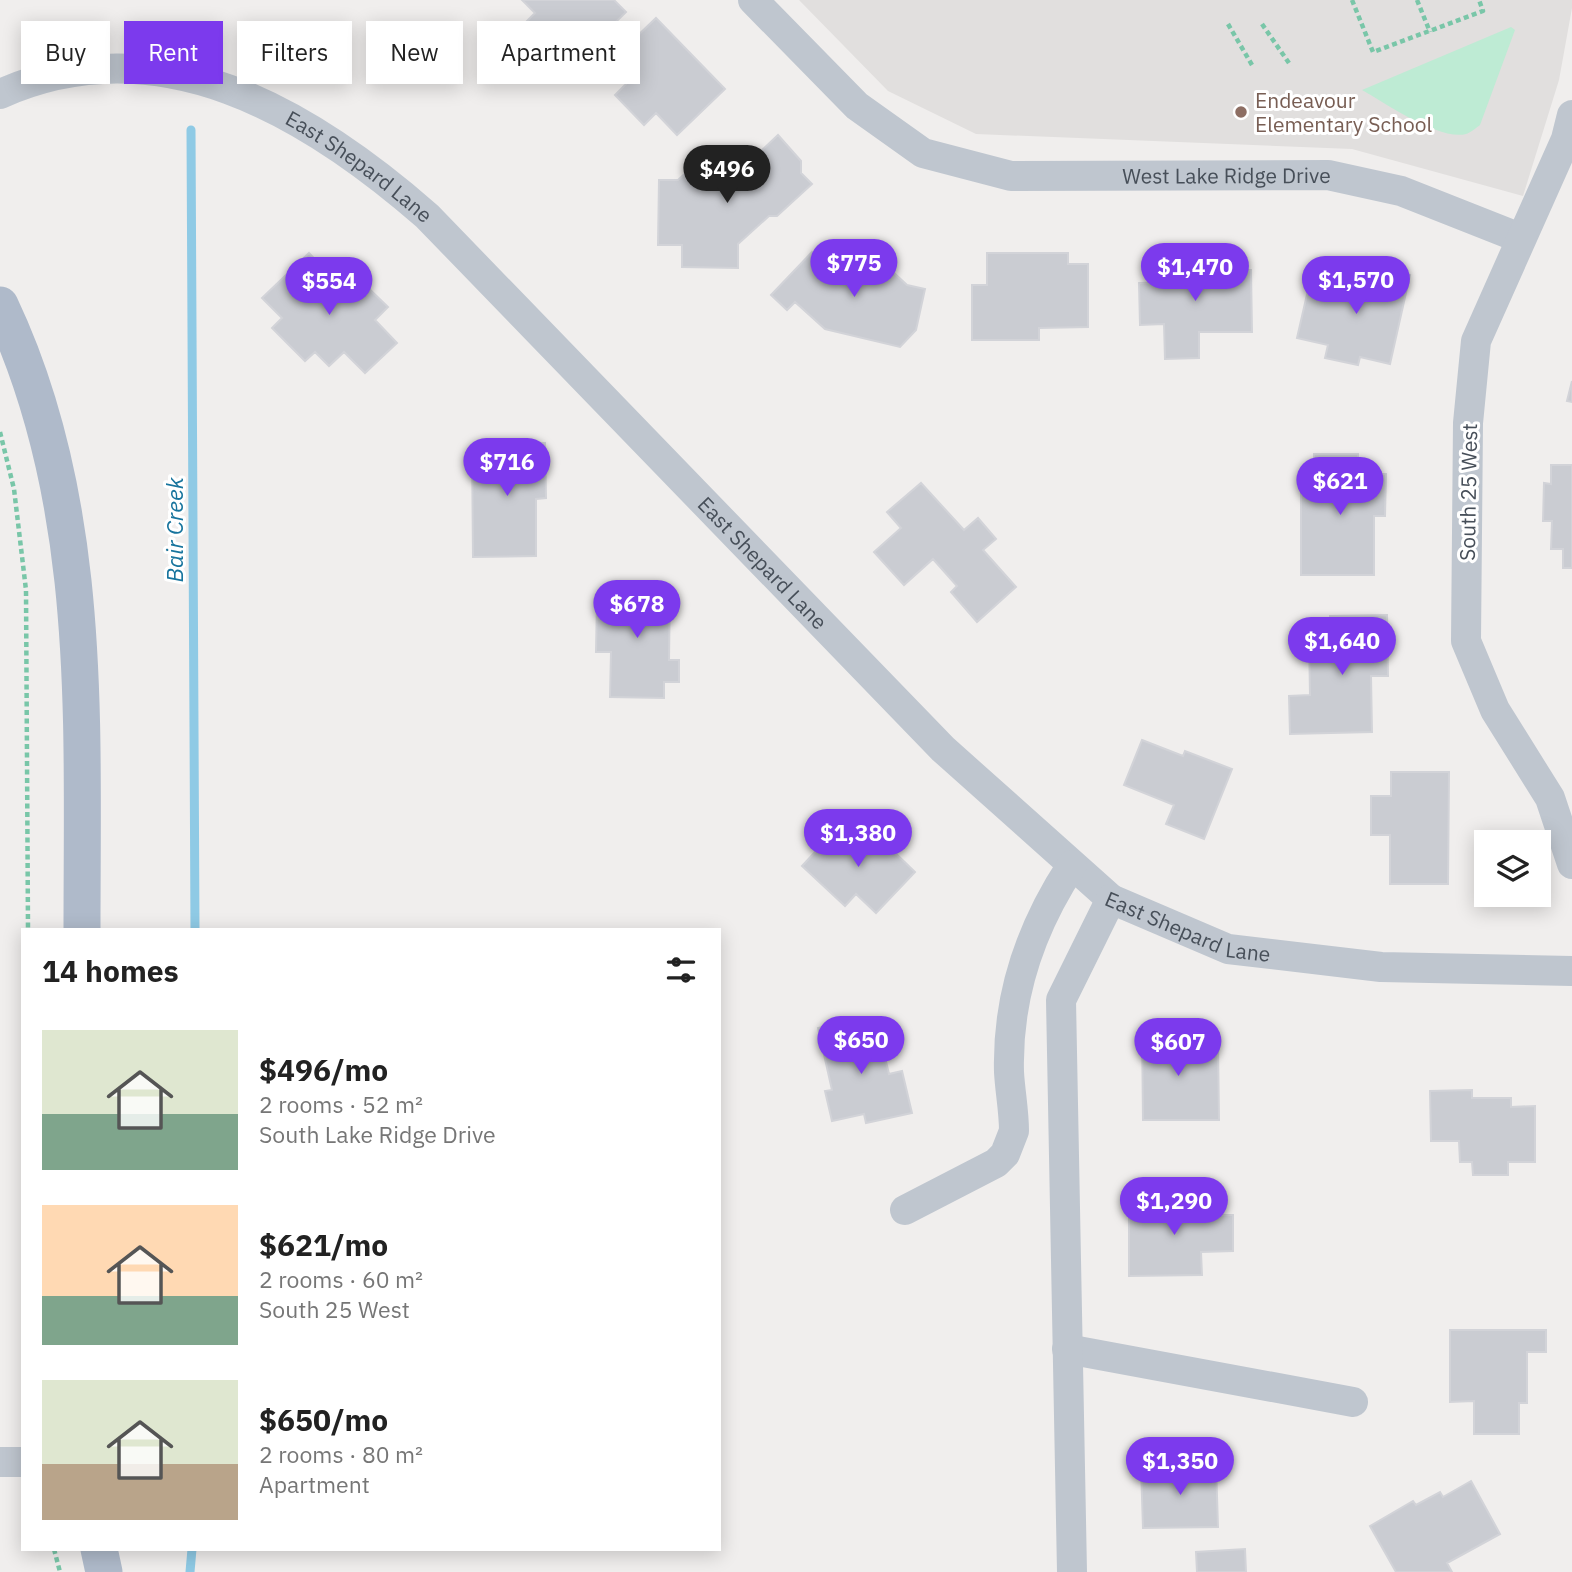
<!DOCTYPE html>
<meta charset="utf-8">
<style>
:root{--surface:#fff;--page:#f2f2f2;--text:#222;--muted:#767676;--accent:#7c3aed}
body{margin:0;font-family:"IBM Plex Sans",sans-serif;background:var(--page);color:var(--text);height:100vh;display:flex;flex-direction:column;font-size:26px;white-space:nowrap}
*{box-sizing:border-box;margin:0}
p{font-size:23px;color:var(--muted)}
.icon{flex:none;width:38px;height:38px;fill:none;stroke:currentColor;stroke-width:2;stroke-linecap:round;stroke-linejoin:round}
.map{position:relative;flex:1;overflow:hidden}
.details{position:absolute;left:21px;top:928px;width:700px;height:623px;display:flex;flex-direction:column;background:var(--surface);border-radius:0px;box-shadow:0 4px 18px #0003}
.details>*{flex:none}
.banner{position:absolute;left:21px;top:21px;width:700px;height:63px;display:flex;gap:14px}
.buttons{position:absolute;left:1474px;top:830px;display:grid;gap:14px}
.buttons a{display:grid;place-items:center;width:77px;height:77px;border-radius:0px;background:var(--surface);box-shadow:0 4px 18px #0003;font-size:35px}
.price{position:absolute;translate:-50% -60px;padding:0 16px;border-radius:24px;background:var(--accent);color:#fff;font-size:23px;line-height:46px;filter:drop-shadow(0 2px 4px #0008)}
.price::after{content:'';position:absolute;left:50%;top:42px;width:21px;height:16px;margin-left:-10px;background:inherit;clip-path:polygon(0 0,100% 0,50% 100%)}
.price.selected{background:#222;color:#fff}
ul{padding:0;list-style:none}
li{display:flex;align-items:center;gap:21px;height:175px;padding:0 21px}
li span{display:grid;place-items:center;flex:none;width:196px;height:140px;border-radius:0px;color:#555}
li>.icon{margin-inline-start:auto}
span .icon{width:84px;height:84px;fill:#fffc;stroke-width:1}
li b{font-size:30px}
h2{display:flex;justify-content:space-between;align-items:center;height:84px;padding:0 21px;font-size:30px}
.pill{padding:0 24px;border-radius:0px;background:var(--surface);box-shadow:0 4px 18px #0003;font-size:24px;line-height:63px}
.pill.selected{background:var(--accent);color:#fff}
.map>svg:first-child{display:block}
</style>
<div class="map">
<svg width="1572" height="1572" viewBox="0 0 1572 1572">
<rect width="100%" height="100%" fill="#f0eeed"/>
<path fill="#e1dfde" d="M799 0H1572V8L1559 80 1523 196 1352 149 976 134 888 91Z"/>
<path fill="#beebd4" d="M1511 27 1515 30 1480 125C1476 128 1470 133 1466 134 1440 141 1385 103 1362 90Z"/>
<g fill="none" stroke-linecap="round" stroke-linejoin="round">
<path stroke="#8fcae5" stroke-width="9" d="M191 130 195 929
M190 1572 192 1549"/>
</g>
<path fill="#caccd2" stroke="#d2d3d8" stroke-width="2" d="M522 0H614L626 12 579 58 563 42 548 57 520 28 535 13Z
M656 18 725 89 677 135 656 113 644 125 615 95 626 84 607 65Z
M778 135 801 161V173L812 184 777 216H769L738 244V268L682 267V245H658L659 180H678L690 169 741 170Z
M847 248 866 265 893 272 907 285 925 289 916 330 900 347 825 329 795 302 787 310 771 295 812 252 829 267Z
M1199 249V271L1251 270 1252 332H1199V358L1165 359 1164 324 1140 325 1139 283 1165 282 1164 250Z
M309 253 349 295 362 282 388 307 375 320 397 343 365 373 344 352 329 366 315 352 305 361 272 328 282 318 262 298Z
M987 253H1068V264H1088V327L1039 328V340H972V285H987Z
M1369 266 1410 275 1390 364 1360 357 1358 365 1325 358 1328 345 1297 338 1311 277 1364 289Z
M1572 381V402L1567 401Z
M545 443 546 498 536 499V556L473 557 472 445Z
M1314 454H1358V474H1386L1385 516H1374V575H1301V477H1314Z
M1551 465H1572V568H1563V549H1551L1552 521H1543L1544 483 1551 484Z
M921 483 964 530 978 518 996 539 983 550 1016 587 977 622 951 592 957 586 933 559 904 585 874 552 901 528 887 512Z
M611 585 670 586 669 660H679V682H664V698L610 697 611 652H596L597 601H611Z
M1387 615 1388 676H1371L1372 732 1290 734 1289 696 1310 695 1309 636H1330V616Z
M1142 740 1183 756 1185 751 1232 769 1204 839 1166 824 1174 805 1124 785Z
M1391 772H1449L1448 884H1390V835H1371V796H1391Z
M845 820 880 853 887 845 915 872 876 913 856 894 845 906 802 866Z
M866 1018 873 1052 883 1049 889 1074 902 1071 912 1113 866 1123 864 1114 832 1121 825 1091 832 1090 818 1028Z
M1142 1027H1177V1046H1218L1219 1120H1143Z
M1472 1090V1098H1511V1107L1535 1106V1162H1508V1175H1473L1472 1162H1460L1459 1141H1431L1430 1091Z
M1129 1200H1202V1215H1233V1251L1201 1252 1202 1275 1129 1276Z
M1450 1330H1546V1352H1527V1403H1519V1434H1474V1401L1450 1402Z
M1216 1465 1218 1527 1143 1528 1141 1467Z
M1471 1481 1500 1534 1447 1563 1452 1572H1396L1370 1526 1413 1501 1416 1505 1440 1492 1443 1497Z
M1245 1549 1246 1572H1197L1196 1552Z"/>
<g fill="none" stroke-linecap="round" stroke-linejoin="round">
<path stroke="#79c6a8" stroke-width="4.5" stroke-dasharray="5 3.5" stroke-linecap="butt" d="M1352 0 1373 52 1483 11 1479 0
M1417 0 1430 32
M1228 24 1252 65
M1262 24 1291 66
M0 432 14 489 26 590 28 929
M54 1549 60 1572"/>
<g stroke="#bfc6cf" stroke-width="30">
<path id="s1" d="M753 0 857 106 923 153 1011 176 1328 175 1401 191 1520 238"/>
<path id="s2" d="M0 94C159 23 308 112 427 216L943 749 1111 899 1228 949 1381 967 1572 971"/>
<path d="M1572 115 1566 139 1476 341 1468 423 1466 641 1495 710 1550 798 1572 864"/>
<path d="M905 1210 996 1163 1005 1154 1014 1131C1014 1111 1010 1091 1009 1072 1007 997 1031 927 1072 865"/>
<path d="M1067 1349 1353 1402"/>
<path d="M0 1462H23"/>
<path d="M1072 1572 1061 1000 1111 899"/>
</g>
<path stroke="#afbaca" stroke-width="37" d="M0 305C93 501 82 718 82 929
M99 1549 104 1572"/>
</g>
<circle fill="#8d6e63" stroke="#fff" stroke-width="2.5" cx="1241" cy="112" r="7"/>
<g text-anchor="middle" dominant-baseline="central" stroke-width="6" stroke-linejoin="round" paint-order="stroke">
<g font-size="21" fill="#785e54" stroke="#fff" text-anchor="start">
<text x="1255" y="100">Endeavour<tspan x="1255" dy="24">Elementary School</tspan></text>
</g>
<g font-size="21" fill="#474f59" stroke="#fff">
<text stroke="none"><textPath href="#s2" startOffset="387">East Shepard Lane</textPath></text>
<text stroke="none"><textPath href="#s1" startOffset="536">West Lake Ridge Drive</textPath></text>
<text transform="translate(1468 492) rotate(-89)">South 25 West</text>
<text stroke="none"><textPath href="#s2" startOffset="954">East Shepard Lane</textPath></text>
<text stroke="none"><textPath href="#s2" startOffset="1521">East Shepard Lane</textPath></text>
</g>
<g font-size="23" font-style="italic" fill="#17749d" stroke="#fff">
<text transform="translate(174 530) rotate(-90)">Bair Creek</text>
</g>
</g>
</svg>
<div class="buttons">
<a><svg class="icon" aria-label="layers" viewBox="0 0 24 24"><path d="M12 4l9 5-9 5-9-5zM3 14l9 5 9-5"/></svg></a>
</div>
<b class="price selected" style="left:727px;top:205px">$496</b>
<b class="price" style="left:854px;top:299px">$775</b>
<b class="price" style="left:1195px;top:303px">$1,470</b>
<b class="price" style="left:1356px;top:316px">$1,570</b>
<b class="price" style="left:329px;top:317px">$554</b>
<b class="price" style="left:507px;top:498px">$716</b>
<b class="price" style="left:1340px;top:517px">$621</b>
<b class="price" style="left:637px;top:640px">$678</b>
<b class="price" style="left:1342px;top:677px">$1,640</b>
<b class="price" style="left:858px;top:869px">$1,380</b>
<b class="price" style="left:861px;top:1076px">$650</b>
<b class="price" style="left:1178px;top:1078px">$607</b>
<b class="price" style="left:1174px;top:1237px">$1,290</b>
<b class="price" style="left:1180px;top:1497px">$1,350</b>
<div class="banner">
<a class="pill">Buy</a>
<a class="pill selected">Rent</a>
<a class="pill">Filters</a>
<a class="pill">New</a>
<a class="pill">Apartment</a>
</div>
<section class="details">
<h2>14 homes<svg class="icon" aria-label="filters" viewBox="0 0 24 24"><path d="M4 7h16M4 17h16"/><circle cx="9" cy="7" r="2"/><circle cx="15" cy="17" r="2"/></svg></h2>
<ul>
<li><span style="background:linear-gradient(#dfe7d0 60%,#7fa58c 0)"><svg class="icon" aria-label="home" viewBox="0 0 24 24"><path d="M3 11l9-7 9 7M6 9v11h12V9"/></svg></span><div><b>$496/mo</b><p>2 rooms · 52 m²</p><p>South Lake Ridge Drive</p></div></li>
<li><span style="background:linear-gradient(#ffd9b3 65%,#7fa58c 0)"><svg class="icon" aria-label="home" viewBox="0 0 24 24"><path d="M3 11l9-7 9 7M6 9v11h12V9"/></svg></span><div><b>$621/mo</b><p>2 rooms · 60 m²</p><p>South 25 West</p></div></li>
<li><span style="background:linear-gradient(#dfe7d0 60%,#b9a48a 0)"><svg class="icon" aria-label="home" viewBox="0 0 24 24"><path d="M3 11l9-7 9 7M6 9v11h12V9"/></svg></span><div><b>$650/mo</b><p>2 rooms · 80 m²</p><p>Apartment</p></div></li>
</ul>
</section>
</div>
